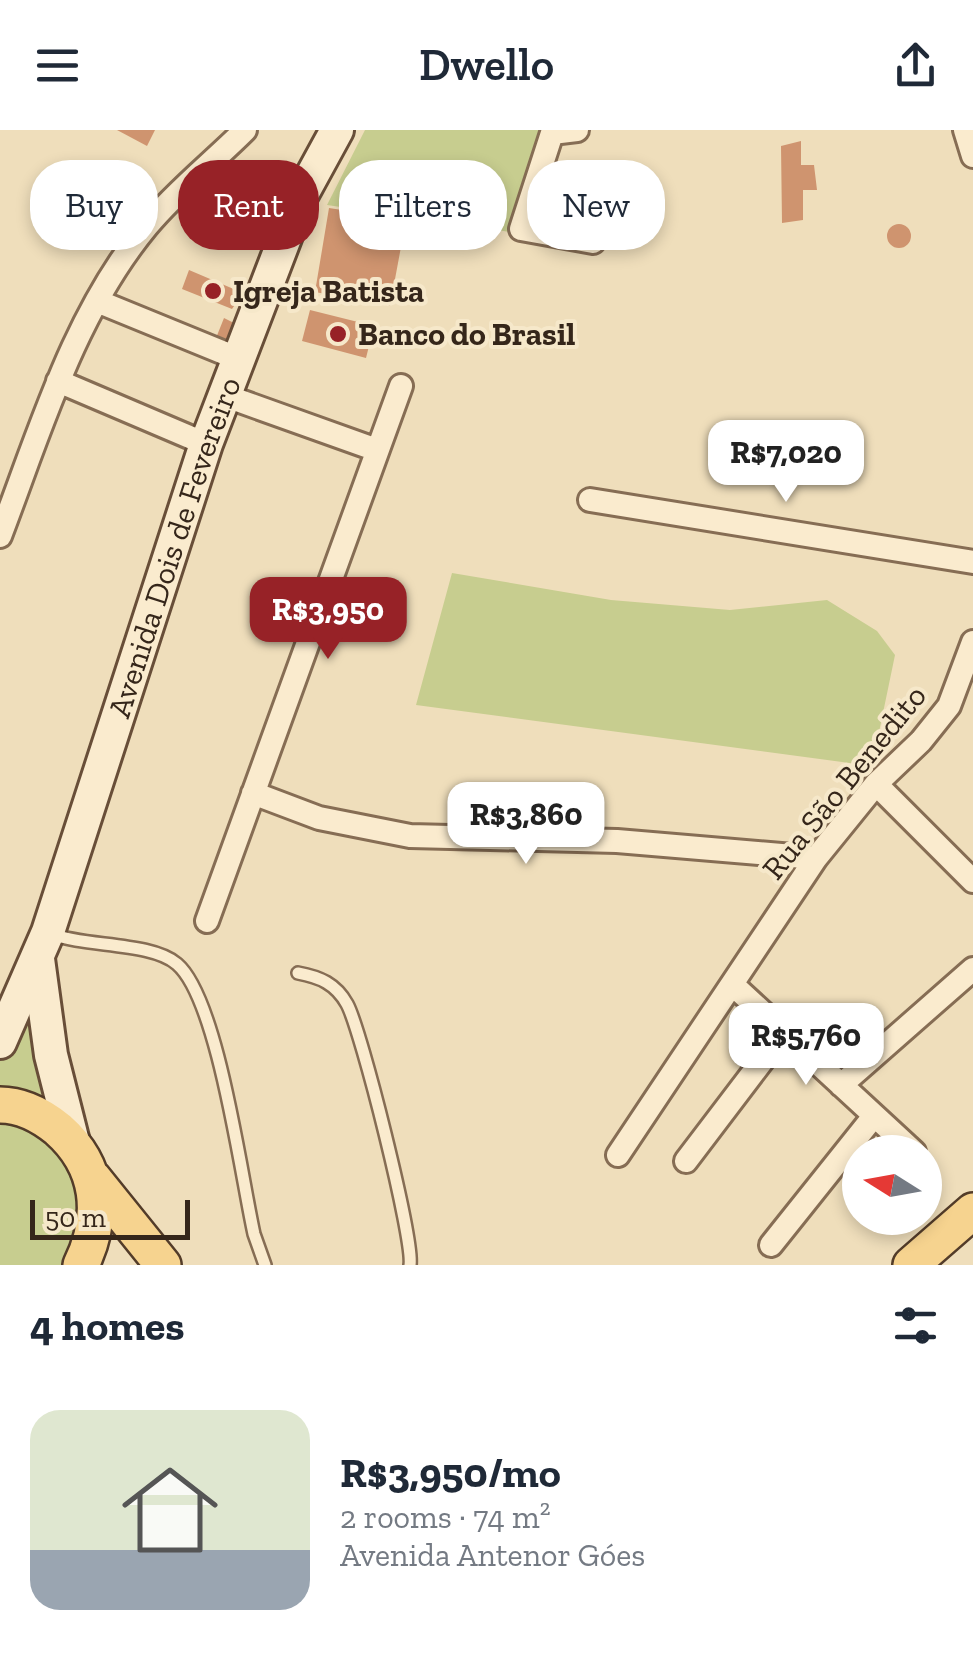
<!DOCTYPE html>
<meta charset="utf-8">
<style>
:root{--surface:#fff;--page:#f2f2f3;--text:#1f2937;--muted:#747a83;--line:#e0e1e3;--accent:#972227}
body{margin:0;font-family:"Zilla Slab",serif;background:var(--page);color:var(--text);height:100vh;display:flex;flex-direction:column;font-size:38px;white-space:nowrap}
*{box-sizing:border-box;margin:0}
p{font-size:32px;color:var(--muted)}
.icon{flex:none;width:55px;height:55px;fill:none;stroke:currentColor;stroke-width:2;stroke-linecap:round;stroke-linejoin:round}
.map{position:relative;height:1135px;overflow:hidden}
.sheet{display:flex;flex-direction:column;background:var(--surface);flex:1}
.sheet>*{flex:none}
.hud{position:absolute;left:30px;top:30px;width:915px;height:90px;display:flex;gap:20px}
.needle{width:65px;rotate:281deg}
.tools{position:absolute;left:842px;top:1005px;display:grid;gap:20px}
.tools a{display:grid;place-items:center;width:100px;height:100px;border-radius:50%;background:var(--surface);box-shadow:0 5px 15px #0003;font-size:50px}
.scale{position:absolute;left:30px;bottom:25px;width:160px;box-sizing:border-box;padding-left:10px;border:5px solid #35261a;border-top:0;font-size:28px;line-height:35px;white-space:nowrap;color:#35261a;-webkit-text-stroke:8px #f6e8ca;paint-order:stroke}
.price{position:absolute;translate:-50% -85px;padding:0 22px;border-radius:20px;background:#fff;color:#222;font-size:32px;line-height:65px;filter:drop-shadow(0 2px 5px #0008)}
.price::after{content:'';position:absolute;left:50%;top:60px;width:30px;height:22px;margin-left:-15px;background:inherit;clip-path:polygon(0 0,100% 0,50% 100%)}
.price.current{background:var(--accent);color:#fff}
ul{padding:0;list-style:none}
li{display:flex;align-items:center;gap:30px;height:250px;padding:0 30px}
li+li{border-top:2px solid var(--line)}
li span{display:grid;place-items:center;flex:none;width:280px;height:200px;border-radius:30px;color:#555}
li>.icon{margin-inline-start:auto}
span .icon{width:120px;height:120px;fill:#fffc;stroke-width:1}
li b{font-size:42px}
h2{display:flex;justify-content:space-between;align-items:center;height:120px;padding:0 30px;font-size:42px}
.tag{padding:0 35px;border-radius:40px;background:var(--surface);box-shadow:0 5px 15px #0003;font-size:35px;line-height:90px}
.tag.current{background:var(--accent);color:#fff}
header{display:flex;justify-content:space-between;align-items:center;height:130px;padding:0 30px;background:var(--surface);font-size:45px;font-weight:600}
.map>svg:first-child{display:block}
</style>
<header><svg class="icon" aria-label="menu" viewBox="0 0 24 24"><path d="M4 6h16M4 12h16M4 18h16"/></svg>Dwello<svg class="icon" aria-label="share" viewBox="0 0 24 24"><path d="M12 15V3M7 8l5-5 5 5M5 13v7h14v-7"/></svg></header>
<div class="map">
<svg width="973" height="1135" viewBox="0 0 973 1135">
<rect width="100%" height="100%" fill="#efdebb"/>
<path fill="#c7cd8f" d="M365 0H548L516 103 327 75Z
M452 443 611 470 730 480 827 470 877 501 895 525 872 636 416 575Z
M31 881 45 967 0 961V928Z
M0 989 33 997 74 1039 82 1098 64 1135H0Z"/>
<path fill="#cf946f" d="M117 0H155L147 16Z
M801 11V35H814L817 60H803V90L782 93 781 16Z
M329 78 406 90 390 176 315 162Z
M887 106a12 12 0 1 1 24 0a12 12 0 1 1-24 0Z
M189 140 243 163 232 179 182 159Z
M310 180 374 196 366 228 302 211Z
M224 188 248 200 240 219 216 208Z"/>
<g fill="none" stroke-linecap="round" stroke-linejoin="round">
<defs>
<path id="lane" d="M52 804C85 817 152 812 177 834 218 869 241 1046 254 1104L265 1135
M298 843C320 847 336 854 347 874 361 899 414 1110 410 1135"/>
<path id="street" d="M577 0 552 3 521 99 593 112
M965 0 973 26
M204 40 301 66
M97 171 239 229
M58 251 206 314
M226 266 377 320
M590 370 973 432
M0 406C40 301 74 184 147 96 176 61 213 32 245 0
M876 654 973 751
M253 663 319 688 410 706 617 711 816 728
M207 791 401 256
M733 855 914 1022
M841 955 973 839
M618 1025 816 728 876 654 921 611 949 576 973 512
M686 1031 784 902
M771 1115 874 986"/>
<g id="secondary">
<path d="M38 829 51 925 73 1012"/>
<path id="s1" d="M0 912 48 802 206 314 301 66 337 0"/>
</g>
<path id="primary" d="M0 975C21 975 42 986 58 999 100 1036 105 1086 81 1135
M93 1048 163 1135
M911 1135 973 1081"/>
</defs>
<use href="#lane" stroke="#866d54" stroke-width="16"/>
<use href="#street" stroke="#866d54" stroke-width="28"/>
<use href="#secondary" stroke="#684e38" stroke-width="38"/>
<use href="#primary" stroke="#533c29" stroke-width="40"/>
<use href="#lane" stroke="#faebce" stroke-width="11"/>
<use href="#street" stroke="#faebce" stroke-width="22"/>
<use href="#secondary" stroke="#faebce" stroke-width="32"/>
<use href="#primary" stroke="#f6d38f" stroke-width="35"/>
</g>
<g fill="#972227" stroke="#f6e8ca" stroke-width="4">
<circle cx="213" cy="161" r="10"/>
<circle cx="338" cy="204" r="10"/>
</g>
<g text-anchor="middle" dominant-baseline="central" stroke-width="8" stroke-linejoin="round" paint-order="stroke">
<g font-size="32" font-weight="bold" fill="#35261a" stroke="#f6e8ca" text-anchor="start">
<text x="233" y="161">Igreja Batista</text>
<text x="358" y="204">Banco do Brasil</text>
</g>
<g font-size="32" fill="#35261a" stroke="#f6e8ca">
<text stroke="none"><textPath href="#s1" startOffset="525">Avenida Dois de Fevereiro</textPath></text>
<text transform="translate(844 652) rotate(-51)">Rua São Benedito</text>
</g>
</g>
</svg>
<div class="tools">
<a><svg class="needle" viewBox="-14 -14 28 28"><path d="M0-13l5 13h-10z" fill="#e53935"/><path d="M0 13l5-13h-10z" fill="#747a83"/></svg></a>
</div>
<div class="scale">50 m</div>
<b class="price" style="left:786px;top:375px">R$7,020</b>
<b class="price current" style="left:328px;top:532px">R$3,950</b>
<b class="price" style="left:526px;top:737px">R$3,860</b>
<b class="price" style="left:806px;top:958px">R$5,760</b>
<div class="hud">
<a class="tag">Buy</a>
<a class="tag current">Rent</a>
<a class="tag">Filters</a>
<a class="tag">New</a>
</div>
</div>
<section class="sheet">
<h2>4 homes<svg class="icon" aria-label="filters" viewBox="0 0 24 24"><path d="M4 7h16M4 17h16"/><circle cx="9" cy="7" r="2"/><circle cx="15" cy="17" r="2"/></svg></h2>
<ul>
<li><span style="background:linear-gradient(#dfe7d0 70%,#9aa5b1 0)"><svg class="icon" aria-label="home" viewBox="0 0 24 24"><path d="M3 11l9-7 9 7M6 9v11h12V9"/></svg></span><div><b>R$3,950/mo</b><p>2 rooms · 74 m²</p><p>Avenida Antenor Góes</p></div></li>
</ul>
</section>
